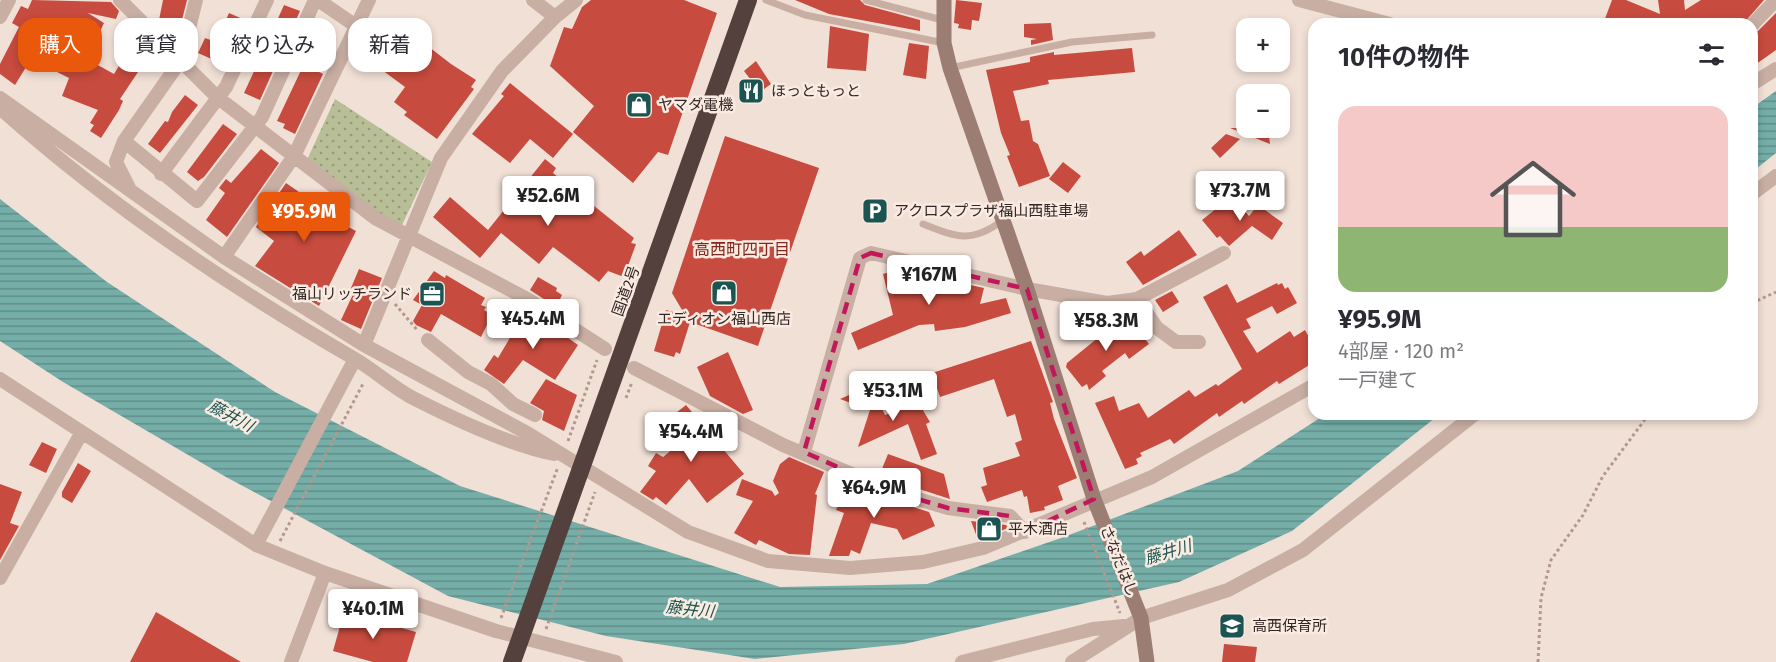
<!DOCTYPE html>
<html lang="ja">
<meta charset="utf-8">
<style>
:root{--surface:#fff;--page:#f2f2f3;--text:#2b2b33;--muted:#7c7c81;--line:#e1e1e2;--accent:#ea580c}
body{margin:0;font-family:"Fira Sans","Noto Sans JP",sans-serif;background:var(--page);color:var(--text);height:100vh;display:flex;flex-direction:column;font-size:22px;white-space:nowrap}
*{box-sizing:border-box;margin:0}
p{font-size:20px;color:var(--muted)}
.icon{flex:none;width:33px;height:33px;fill:none;stroke:currentColor;stroke-width:2;stroke-linecap:round;stroke-linejoin:round}
.map{position:relative;flex:1;overflow:hidden}
.side{position:absolute;left:1308px;top:18px;width:450px;height:402px;display:flex;flex-direction:column;background:var(--surface);border-radius:18px;box-shadow:0 3px 9px #0003}
.side>*{flex:none}
.banner{position:absolute;left:18px;top:18px;width:570px;height:54px;display:flex;gap:12px}
.buttons{position:absolute;left:1236px;top:18px;display:grid;gap:12px}
.buttons a{display:grid;place-items:center;width:54px;height:54px;border-radius:12px;background:var(--surface);box-shadow:0 3px 9px #0003;font-size:30px}
.price{position:absolute;translate:-50% -51px;padding:0 14px;border-radius:6px;background:#fff;color:#222;font-size:20px;line-height:39px;filter:drop-shadow(0 2px 3px #0008)}
.price::after{content:'';position:absolute;left:50%;top:36px;width:18px;height:14px;margin-left:-9px;background:inherit;clip-path:polygon(0 0,100% 0,50% 100%)}
.price.selected{background:var(--accent);color:#fff}
ul{padding:0;list-style:none}
li{display:grid;align-content:center;gap:12px;height:318px;padding:0 30px}
li+li{border-top:2px solid var(--line)}
li span{display:grid;place-items:center;height:186px;border-radius:18px;color:#555}
li>.icon{margin-inline-start:auto}
span .icon{width:108px;height:108px;fill:#fffc;stroke-width:1}
li b{font-size:26px}
h2{display:flex;justify-content:space-between;align-items:center;height:72px;padding:0 30px;font-size:26px}
.tag{padding:0 21px;border-radius:18px;background:var(--surface);box-shadow:0 3px 9px #0003;font-size:21px;line-height:54px}
.tag.selected{background:var(--accent);color:#fff}
.map>svg:first-child{display:block}
</style>
<div class="map">
<svg width="1776" height="662" viewBox="0 0 1776 662">
<defs>
<pattern id="green-dots" width="8" height="8" patternUnits="userSpaceOnUse" patternTransform="scale(1.5)"><rect width="8" height="8" fill="#b8bf97"/><path d="M2 2h.1M6 6h.1" fill="none" stroke="#969b7b" stroke-width="1.8" stroke-linecap="round"/></pattern>
<pattern id="water-rules" width="6" height="5" patternUnits="userSpaceOnUse" patternTransform="scale(1.5)"><rect width="6" height="5" fill="#75aea8"/><path d="M0 2.5h6" fill="none" stroke="#618e89"/></pattern>
</defs>
<rect width="100%" height="100%" fill="#f1e0d6"/>
<path fill="url(#green-dots)" d="M335 99 432 162 402 225 378 213 306 162Z"/>
<path fill="url(#water-rules)" d="M1776 91V153L1752 172V108Z
M0 199 107 282 275 392 460 486 780 587 927 584 1061 538 1238 471 1326 414H1440L1292 531 1179 582 904 644 755 659 606 636 448 596 226 477 63 382 0 341Z"/>
<path fill="#c74b3e" d="M32 0 111 2 119 11 116 19 88 13 104 23 87 59 114 74 134 41 148 50 145 55 148 57 120 99 123 101 119 110 101 138 90 131 94 125 90 123 98 110 62 96 69 78 31 59 15 85 0 74V64L19 27 12 23 21 6 28 9Z
M163 0H187L179 32 158 25Z
M591 0H684L717 13 668 155 658 152 633 183 573 132 594 106 550 66 564 27 572 29 582 7Z
M795 0H860L865 5 920 20V31L829 14Z
M956 0 982 3 979 21 972 20 971 30 958 28 959 24 954 23Z
M1612 0H1626L1660 14 1658 0H1684L1685 10 1701 0H1764L1743 24H1603Z
M284 5 300 11 260 100 244 93 261 56 253 52 258 39 267 43Z
M229 13 245 20 225 65 198 53 205 38 216 42Z
M1776 13V50L1752 67V34L1758 31Z
M378 18 403 36 407 30 451 64 476 80 471 87 474 89 437 139 404 115 407 112 394 102 405 87 355 50Z
M1051 23 1053 40 1031 45V40L1037 39 1024 37V24Z
M830 26 869 34 866 71 827 68Z
M909 43 929 46 926 79 903 75Z
M1132 48 1135 72 1048 80 1049 84 1013 91 1021 121 1029 120 1033 141 1038 144 1050 176 1019 187 1007 156 1010 155 1001 133 986 70 1030 62V57L1054 52V55Z
M756 61 771 84 760 92 744 71Z
M304 64 323 74 295 134 283 128 285 124 277 121Z
M510 83 573 134 553 158 530 139 510 163 472 134 504 96 501 94Z
M185 95 198 105 160 153 148 144 165 121 168 122 172 112Z
M223 124 237 134 204 177 198 181 187 172Z
M1230 128H1268L1270 144Z
M1226 134 1240 139 1220 158 1211 148Z
M725 136 819 168 758 346 690 322 680 354 676 352 674 357 654 351 666 310 685 315 672 293Z
M261 149 279 163 227 237 206 220 225 193 219 188 226 179 231 183Z
M545 159 556 168 553 173 634 238 631 243 636 244 624 277 608 271 599 282 553 247 539 264 501 233 480 258 433 217 450 197 488 230Z
M1063 162 1081 176 1068 193 1049 179Z
M286 183 312 201 315 197 344 217 341 223 356 231 319 306 255 266 274 241 256 227Z
M1232 196 1249 216 1258 205 1283 223 1272 240 1252 226 1229 246 1220 236 1217 238 1202 220Z
M1179 230 1197 255 1143 285 1126 262 1141 251 1144 256Z
M359 269 382 278 361 329 341 320 355 290 351 288Z
M900 269 984 288 980 304 1006 298 1011 313 965 327 935 331 934 324 919 325 858 350 851 333 893 315 883 274Z
M434 271 445 278 446 275 485 298 481 305 486 307 484 310 492 315 481 337 441 314 431 332 416 325 413 321 422 305 413 300Z
M538 277 557 288 556 291 562 295 556 307 530 290Z
M1277 283 1278 285 1282 283 1285 289 1288 287 1297 303 1277 314 1272 306 1246 319 1251 328 1243 331 1257 353 1290 331 1294 337 1305 330 1314 346V362L1279 384 1277 381 1244 404 1242 401 1219 417 1217 413 1174 444 1170 439 1140 453 1142 456 1136 459 1138 464 1125 469 1095 403 1114 396 1119 411 1139 403 1148 418 1189 390 1195 397 1216 384 1218 386 1242 369 1203 297 1227 284 1237 303Z
M1172 291 1179 302 1163 312 1155 300Z
M527 309 578 345 555 380 523 360 504 384 484 370 494 355 498 358Z
M1126 315 1149 344 1129 359 1125 353 1102 371 1106 376 1089 390 1087 384 1082 387 1066 367 1067 363Z
M1031 341 1053 402 1050 403 1054 419 1077 478 1058 486 1063 500 1044 507 1045 510 1030 513 1027 496 1024 497 1022 490 987 502 981 487 987 485 983 468 1020 456 1015 443 1022 440 1015 414 1007 417 994 379 940 397 932 373Z
M728 352 753 410 743 414 710 396 697 367Z
M546 379 577 395 564 431 542 420 544 411 530 403Z
M867 387 868 390 872 388 885 415 918 402 930 422 926 424 937 454 921 460 908 424 858 447 870 410 840 399Z
M686 405 744 474 707 503 689 479 666 505 656 497 653 500 640 492 656 471 648 466 656 453 663 457 684 440 667 420Z
M42 442 57 449 46 473 29 465Z
M888 454 944 474 950 499 879 476Z
M789 457 824 472 815 494 817 495 810 555 789 554 759 540 756 545 734 533 753 501 736 495 742 479 772 491 775 496 779 493 773 481 780 464Z
M78 463 91 471 72 503 62 497V492Z
M849 483 891 500 929 512 935 526 903 540 897 529 871 523 860 554 851 550 849 556H829L844 513 836 510Z
M0 484 22 492 10 523 19 526 0 560Z
M971 521 1006 525 1008 528 978 540Z
M156 612 163 616 241 662H130Z
M344 612 416 632 407 662H373L333 651Z
M1224 644 1257 647 1255 662H1222Z"/>
<g fill="none" stroke-linecap="round" stroke-linejoin="round">
<path stroke="#b4988d" stroke-width="3" stroke-dasharray="3 3" stroke-linecap="butt" d="M1752 303 1776 292
M395 304 418 331
M626 398 632 382
M568 441 597 360
M1084 522 1120 613
M280 541 364 382
M501 618 558 467
M546 629 595 492
M1538 662 1541 598 1551 560 1583 515 1603 476 1649 414"/>
<path stroke="#c8aea3" stroke-width="7" d="M766 0 805 15 944 43
M866 0 942 20
M950 68 1072 42 1152 35
M923 224C956 237 972 244 1003 220"/>
<path stroke="#c8aea3" stroke-width="14" d="M120 0 217 97 375 218 529 300 605 349
M318 0 356 26
M533 0 555 17
M1299 0 1390 24
M0 17 9 0
M1752 25 1776 0
M1752 84 1776 69
M0 98 224 257 364 345 527 433 688 532 768 561 850 568 923 562 983 548 1152 477 1314 385
M0 108C107 204 230 287 355 359 374 370 391 386 411 397 452 418 509 445 554 454
M124 141 197 201 262 117 315 0
M161 174 226 87 267 0
M129 188 116 162 124 141 181 60 196 0
M1752 194 1776 176
M224 257 294 156 369 0
M1137 299 1157 328 1176 342H1199
M428 340 468 372 491 384 513 404 535 415
M364 345 441 158 502 71 555 17 576 0
M634 368 783 445 894 492 948 508 1010 516 1025 532
M0 379 256 545 325 573 496 631 616 662
M804 452 860 258 871 253 1027 289 1107 303 1137 299 1224 253
M256 545 355 359
M0 578 82 432
M291 662 325 573
M962 662 1093 629 1124 626
M1072 662 1141 618 1228 590 1303 550 1475 414"/>
<path stroke="#9c7d74" stroke-width="15" d="M944 0V43L950 68 1027 289 1094 499 1141 618 1147 662"/>
<path stroke="#54403c" stroke-width="18" d="M512 662 748 0"/>
</g>
<path fill="none" stroke="#c2185b" stroke-width="4.5" stroke-dasharray="12 8" stroke-linejoin="round" d="M871 253 1027 289 1094 499 1025 532 1010 516 948 508 894 492 804 452 860 258Z"/>
<defs>
<symbol id="restaurant-square" viewBox="-11 -11 22 22"><rect x="-9" y="-9" width="18" height="18" rx="4" fill="#1b5450" stroke="#f9ebe2"/><path d="M-5-6h1v4h1v-4h1v4h1v-4h1v5L-1.5 .5V6h-2V.5L-5-1ZM5-6V6H3V1.5H1.5Q1.5-4 5-6Z" fill="#fff"/></symbol>
<symbol id="shop-square" viewBox="-11 -11 22 22"><rect x="-9" y="-9" width="18" height="18" rx="4" fill="#1b5450" stroke="#f9ebe2"/><path d="M-5-2.5h2.3a2.7 3.5 0 0 1 5.4 0H5L5.5 6h-11ZM-1.5-2.5h3a1.5 2.3 0 0 0-3 0Z" fill="#fff"/></symbol>
<symbol id="parking-square" viewBox="-11 -11 22 22"><rect x="-9" y="-9" width="18" height="18" rx="4" fill="#1b5450" stroke="#f9ebe2"/><path d="M-3.5-5.5H1a3.5 3.5 0 0 1 0 7H-1V5.5H-3.5ZM-1-3.4V-.6H.8a1.4 1.4 0 0 0 0-2.8Z" fill="#fff"/></symbol>
<symbol id="office-square" viewBox="-11 -11 22 22"><rect x="-9" y="-9" width="18" height="18" rx="4" fill="#1b5450" stroke="#f9ebe2"/><path d="M-6-3h4V-5.5h4V-3h4V5H-6ZM-1-4.5V-3h2v-1.5ZM-6 0V1H6V0Z" fill="#fff"/></symbol>
<symbol id="school-square" viewBox="-11 -11 22 22"><rect x="-9" y="-9" width="18" height="18" rx="4" fill="#1b5450" stroke="#f9ebe2"/><path d="M0-5L7-2L0 1L-7-2ZM-4 1L0 2.5L4 1V4Q0 6-4 4Z" fill="#fff"/></symbol>
</defs>
<g fill-rule="evenodd">
<use href="#restaurant-square" x="736" y="76" width="30" height="30"/>
<use href="#shop-square" x="624" y="90" width="30" height="30"/>
<use href="#parking-square" x="860" y="196" width="30" height="30"/>
<use href="#shop-square" x="709" y="278" width="30" height="30"/>
<use href="#office-square" x="417" y="279" width="30" height="30"/>
<use href="#shop-square" x="974" y="514" width="30" height="30"/>
<use href="#school-square" x="1217" y="611" width="30" height="30"/>
</g>
<g text-anchor="middle" dominant-baseline="central" stroke-width="5" stroke-linejoin="round" paint-order="stroke">
<g font-size="15" fill="#332725" stroke="#f9ebe2" text-anchor="start">
<text x="771" y="91">ほっともっと</text>
<text x="658" y="105">ヤマダ電機</text>
<text x="894" y="211">アクロスプラザ福山西駐車場</text>
<text x="412" y="294" text-anchor="end">福山リッチランド</text>
<text x="724" y="319" text-anchor="middle">エディオン福山西店</text>
<text x="1008" y="529">平木酒店</text>
<text x="1252" y="626">高西保育所</text>
</g>
<g font-size="15" fill="#332725" stroke="#f9ebe2">
<text transform="translate(626 291) rotate(-70)">国道2号</text>
<text transform="translate(1119 561) rotate(68)">さなだはし</text>
</g>
<g font-size="16" fill="#82271e" stroke="#f9ebe2">
<text x="742" y="249">高西町四丁目</text>
</g>
<g font-size="16" font-style="italic" fill="#1b5450" stroke="#f9ebe2">
<text transform="translate(231 416) rotate(28)">藤井川</text>
<text transform="translate(1168 552) rotate(-17)">藤井川</text>
<text transform="translate(690 609) rotate(6)">藤井川</text>
</g>
</g>
</svg>
<div class="buttons">
<a>+</a>
<a>−</a>
</div>
<b class="price" style="left:1240px;top:222px">¥73.7M</b>
<b class="price" style="left:548px;top:227px">¥52.6M</b>
<b class="price selected" style="left:304px;top:243px">¥95.9M</b>
<b class="price" style="left:929px;top:306px">¥167M</b>
<b class="price" style="left:533px;top:350px">¥45.4M</b>
<b class="price" style="left:1106px;top:352px">¥58.3M</b>
<b class="price" style="left:893px;top:422px">¥53.1M</b>
<b class="price" style="left:691px;top:463px">¥54.4M</b>
<b class="price" style="left:874px;top:519px">¥64.9M</b>
<b class="price" style="left:373px;top:640px">¥40.1M</b>
<div class="banner">
<a class="tag selected">購入</a>
<a class="tag">賃貸</a>
<a class="tag">絞り込み</a>
<a class="tag">新着</a>
</div>
<section class="side">
<h2>10件の物件<svg class="icon" aria-label="filters" viewBox="0 0 24 24"><path d="M4 7h16M4 17h16"/><circle cx="9" cy="7" r="2"/><circle cx="15" cy="17" r="2"/></svg></h2>
<ul>
<li><span style="background:linear-gradient(#f6c9c9 65%,#8fb573 0)"><svg class="icon" aria-label="home" viewBox="0 0 24 24"><path d="M3 11l9-7 9 7M6 9v11h12V9"/></svg></span><div><b>¥95.9M</b><p>4部屋 · 120 m²</p><p>一戸建て</p></div></li>
</ul>
</section>
</div>
